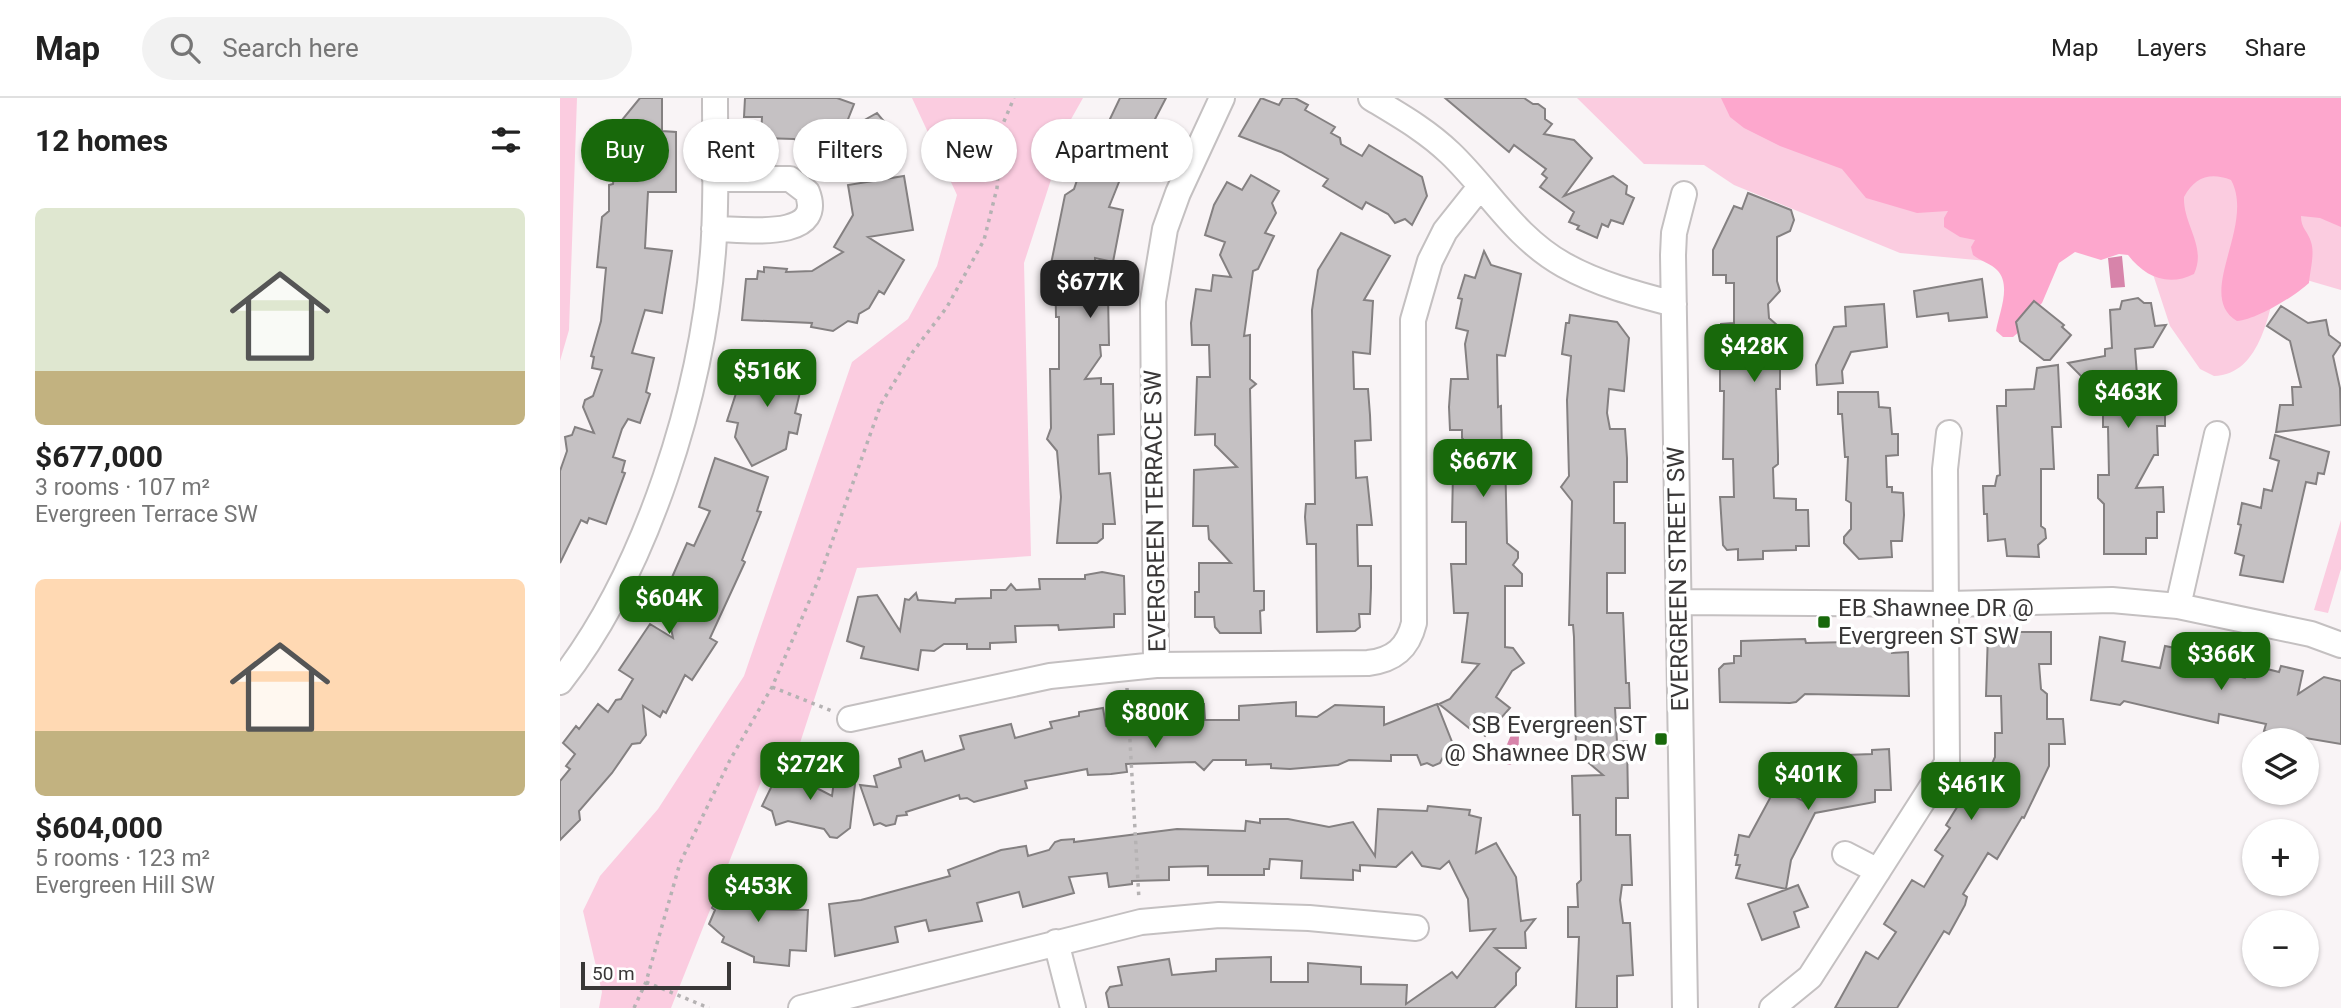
<!DOCTYPE html>
<meta charset="utf-8">
<style>
:root{--surface:#fff;--page:#f2f2f2;--text:#222;--muted:#767676;--line:#e0e0e0;--accent:#18690b}
body{margin:0;font-family:Roboto,sans-serif;background:var(--page);color:var(--text);height:100vh;display:flex;flex-direction:column;font-size:26px;white-space:nowrap}
*{box-sizing:border-box;margin:0}
p{font-size:23px;color:var(--muted)}
.icon{flex:none;width:38px;height:38px;fill:none;stroke:currentColor;stroke-width:2;stroke-linecap:round;stroke-linejoin:round}
.map{position:relative;flex:1;overflow:hidden}
.sheet{display:flex;flex-direction:column;background:var(--surface);width:560px}
.sheet>*{flex:none}
.top-card{position:absolute;left:21px;top:21px;width:665px;height:63px;display:flex;gap:14px}
.fabs{position:absolute;left:1682px;top:630px;display:grid;gap:14px}
.fabs a{display:grid;place-items:center;width:77px;height:77px;border-radius:50%;background:var(--surface);box-shadow:0 2px 5px #0004;font-size:35px}
.scale{position:absolute;left:21px;bottom:18px;width:150px;box-sizing:border-box;padding-left:7px;border:4px solid #393737;border-top:0;font-size:19px;line-height:24px;white-space:nowrap;color:#393737;-webkit-text-stroke:5px #fff;paint-order:stroke}
.price{position:absolute;translate:-50% -60px;padding:0 16px;border-radius:14px;background:var(--accent);color:#fff;font-size:23px;line-height:46px;filter:drop-shadow(0 2px 4px #0008)}
.price::after{content:'';position:absolute;left:50%;top:42px;width:21px;height:16px;margin-left:-10px;background:inherit;clip-path:polygon(0 0,100% 0,50% 100%)}
.price.active{background:#222;color:#fff}
ul{padding:0;list-style:none}
li{display:grid;align-content:center;gap:14px;height:371px;padding:0 35px}
li span{display:grid;place-items:center;height:217px;border-radius:10px;color:#555}
li>.icon{margin-inline-start:auto}
span .icon{width:126px;height:126px;fill:#fffc;stroke-width:1}
li b{font-size:30px}
h2{display:flex;justify-content:space-between;align-items:center;height:84px;padding:0 35px;font-size:30px}
.pill{padding:0 24px;border-radius:32px;background:var(--surface);box-shadow:0 2px 5px #0004;font-size:24px;line-height:63px}
.pill.active{background:var(--accent);color:#fff}
header{display:flex;align-items:center;gap:42px;box-sizing:border-box;height:98px;padding:0 35px;background:var(--surface);border-bottom:2px solid var(--line)}
header strong{font-size:33px}
nav{display:flex;gap:38px;margin-inline-start:auto;font-size:24px}
.search{width:490px;height:63px;background:var(--page);display:flex;align-items:center;gap:18px;box-sizing:border-box;padding:0 24px;border-radius:38px;color:var(--muted);font-size:26px}
main{display:flex;flex:1;min-height:0}
.map>svg:first-child{display:block}
</style>
<header>
<strong>Map</strong>
<div class="search"><svg class="icon" aria-label="search" viewBox="0 0 24 24"><circle cx="10" cy="10" r="6"/><path d="M15 15l6 6"/></svg>Search here</div>
<nav><a>Map</a><a>Layers</a><a>Share</a></nav>
</header>
<main>
<section class="sheet">
<h2>12 homes<svg class="icon" aria-label="filters" viewBox="0 0 24 24"><path d="M4 7h16M4 17h16"/><circle cx="9" cy="7" r="2"/><circle cx="15" cy="17" r="2"/></svg></h2>
<ul>
<li><span style="background:linear-gradient(#dfe7d0 75%,#c2b280 0)"><svg class="icon" aria-label="home" viewBox="0 0 24 24"><path d="M3 11l9-7 9 7M6 9v11h12V9"/></svg></span><div><b>$677,000</b><p>3 rooms · 107 m²</p><p>Evergreen Terrace SW</p></div></li>
<li><span style="background:linear-gradient(#ffd9b3 70%,#c2b280 0)"><svg class="icon" aria-label="home" viewBox="0 0 24 24"><path d="M3 11l9-7 9 7M6 9v11h12V9"/></svg></span><div><b>$604,000</b><p>5 rooms · 123 m²</p><p>Evergreen Hill SW</p></div></li>
</ul>
</section>
<div class="map">
<svg width="1781" height="910" viewBox="0 0 1781 910">
<rect width="100%" height="100%" fill="#f9f4f6"/>
<path fill="#fbcce0" d="M0 0H17L9 232 0 263Z
M352 0H523L510 23 464 165 471 458 297 470 240 645 214 651 111 910H39L42 894 23 813 40 778 98 711 184 578 292 264 348 221 377 168 397 97Z
M1017 0H1781V192L1719 174C1710 210 1702 277 1654 278L1640 271 1610 228 1587 158 1566 139 1449 165 1340 155 1174 87 1144 67 1084 66Z
M1781 422V471L1768 515 1754 512Z"/>
<path fill="#fda7cd" d="M1161 0H1781V129L1760 120 1741 118C1741 131 1748 133 1751 144 1755 155 1750 173 1749 185 1735 198 1696 222 1677 223 1634 197 1696 128 1671 82 1650 74 1635 79 1624 99 1623 127 1647 148 1634 176 1608 189 1585 179 1568 157L1559 156 1541 162 1515 154 1499 165 1482 205 1462 224 1460 233 1453 239H1443L1436 233C1439 215 1452 187 1437 172 1432 166 1420 163 1413 157L1411 149 1415 142 1400 139 1384 129V120L1388 113 1357 115 1306 100 1282 71 1220 48 1184 30 1170 19Z"/>
<path fill="#d784aa" d="M1562 158 1565 189 1551 190 1548 160Z
M951 637 959 638 958 662 950 667 944 665 942 658Z"/>
<path fill="#c5c1c3" stroke="#848081" stroke-width="2" d="M80 0H102V33L116 34V94H88L85 150 112 153 102 215 85 212 72 255 94 260 86 294 90 296 80 325 68 321 62 331 53 359 65 363 62 374 65 375 46 426 29 420 27 425 21 422 0 465V373L7 353 5 339 12 337 15 329 34 335 23 309 25 302 33 298 42 272 32 270 34 259 31 258 41 223 46 170 37 169 42 119 49 113V87L53 86 54 75 53 52 48 47V39Z
M185 0H277L294 6 283 34 317 15 332 33 331 41 337 53 288 79 277 57 234 41 201 40 202 19H184Z
M560 0H606L593 25 596 26 583 56 586 57 577 79 563 74 549 109 563 112 553 164 535 160 536 196 548 197 549 247H540L541 258 525 281 541 280V286H553L554 336 538 337 539 376 550 375 555 426H543V440L537 445H497L501 399 497 353 487 341 491 330 490 271H499V219H496L495 167 491 166 505 97 514 91 528 50 531 51 536 40 540 42Z
M701 0 719 7 723 0H735L748 7 745 12 775 29 771 35 780 40 781 46 802 58 809 47 862 79 867 98 852 127 845 121 835 125 828 116 806 104 802 111 763 88 768 81 721 54 679 38Z
M885 0H964L973 6H978L985 11V21L992 26 984 36 1014 42 1032 60 1004 98 1053 78 1067 88 1066 96 1074 100 1063 126 1051 122 1048 129 1042 126 1037 140 1017 131 1019 128 1009 124 1014 114 980 89 987 80 982 76 986 71 954 47 949 54Z
M691 77 719 93 712 105 716 115 705 135 714 138 698 171 693 173 684 238 690 237V281L696 286 690 291 694 493H704V512L700 513 701 535H660L655 529 654 519H635V494H639V465H671L649 441 648 428H633L634 372 677 369 655 347V336L635 337 637 279H650L649 247H632L631 225 636 191 651 193 653 177 671 179 660 157 665 144 645 137 654 107 667 84 682 92Z
M344 78 353 132 308 139 344 162 324 196 319 193 309 210 299 216 297 225 288 223 273 233 251 229 252 225 182 222 186 181H197L198 173 204 174V169L227 171 226 174 252 173 283 154 274 149 293 117 288 87Z
M1188 95 1231 112 1234 122 1230 133 1217 139V183L1220 193 1208 206 1209 220 1217 227 1220 251V291H1216L1218 357V366L1213 370 1214 400 1236 401V412H1248L1249 448H1236V452L1203 453V461L1178 462V451L1167 452 1163 447 1160 399H1174L1173 361H1163L1164 293H1160V252L1161 226 1174 225V185H1166V177H1153V152L1174 108 1182 111Z
M781 135 830 158 804 202 813 203 810 256 793 254 794 291H808L810 317 811 342 795 343 796 380 807 379 812 427H797L798 468H811V490L810 516H799L800 529 795 533 757 534 756 446H747L745 419 746 406H755L752 212 758 172Z
M924 153 931 167 961 176 945 258 937 257 938 309 941 308 942 355H945L947 445 958 454V460L953 467 962 476V488H945V549L953 550 964 565 952 573 936 599 950 610 925 638 916 631 914 634 879 606 890 601 919 566 902 564 908 515H894L891 466H906V424H892L893 373H906V360L912 352 902 340V332H890L889 309 891 281H908L905 246 908 233 896 230 902 201 898 200 905 177 915 180Z
M1422 181 1427 219 1389 223 1388 215 1357 219 1354 193Z
M1578 200 1584 205H1591L1595 228 1606 227 1593 249 1575 251 1578 290 1596 289V305H1605V328H1597L1598 357H1594L1576 390 1603 389 1604 414H1597V440H1586V456H1544V406L1538 400V377H1549L1548 329H1543V286L1530 287 1508 265 1545 258V251L1552 250 1550 212 1560 211 1562 203Z
M1474 203 1504 227 1502 229 1511 237 1490 262H1484L1460 243 1456 224Z
M1324 206 1327 249 1291 254 1282 273 1283 285 1257 287 1256 267 1274 229 1286 228 1285 209Z
M1721 208 1748 225 1766 222 1769 237 1781 246 1773 258 1780 290 1781 327 1716 334 1720 307H1733L1732 289H1741L1730 243 1707 228Z
M1010 217 1057 224 1069 240 1064 293 1049 291 1047 315 1050 331H1065L1067 360V384H1054V425H1065V475H1047V515H1063L1066 585H1069L1070 610H1055L1057 644 1067 643 1068 700H1056V737H1070L1072 787H1062L1060 802 1063 825H1070L1073 877 1057 878V910H1016L1019 839H1008V809H1018L1017 786 1021 782 1020 717H1013L1012 678 1043 677 1016 654 1014 539 1013 527H1009L1012 403 1001 389 1009 378 1007 302 1011 258 1002 256 1006 225H1009Z
M204 260 246 269 235 315 241 317 237 336 229 334 226 351 192 368 175 339 178 325 167 323 183 274 197 277Z
M1498 267 1501 329H1492L1494 371H1481V428L1485 431 1486 440 1478 447 1479 459 1447 458 1445 441 1428 443 1427 416H1424L1423 388H1435L1437 378 1440 377 1437 308H1446V292L1474 291 1477 270Z
M1278 294H1318L1319 309 1330 310 1332 336H1338V357L1326 358 1327 389H1332V394L1343 395 1344 417 1342 443H1331L1332 459 1299 461 1284 445V439L1291 431V405L1286 402 1288 359H1285L1282 316H1278Z
M1715 337 1769 354 1764 376 1758 375 1756 386 1746 384 1723 484 1680 477 1684 458 1675 455 1681 427 1678 426 1682 405 1701 410 1704 391 1712 393 1719 363 1710 360Z
M155 360 208 379 197 413 201 414 182 462 185 464 150 540 157 544 132 582 125 577 106 615 103 613 100 619 83 608 86 637 80 645 72 646 52 675 19 713 20 722 0 742V683L10 671 6 668 15 656 3 645 16 628 19 631 38 606 48 614 56 602 61 601 73 581 59 572 90 526 113 540 106 506 112 495 106 493 127 445 134 448 150 413 139 409Z
M542 474 564 478 565 516H554V529L499 532 498 527 455 528 456 544 430 545V551H407V546H384L374 553 361 552 358 572 301 560 304 549 287 543 298 499 317 497 340 533 345 501 349 502 356 495 358 502 395 505 396 501 431 500V492H446L451 486 456 492 480 491 479 481H525V477Z
M1428 534H1491V566H1479L1481 591 1487 596V621H1503L1505 646H1489V668L1464 720 1462 719 1437 761 1428 755 1403 796 1407 799 1405 807 1389 836 1384 833 1337 910H1275L1306 854 1318 861 1336 834 1324 826 1352 782 1364 789 1383 758 1375 752 1390 730 1386 727 1399 706 1410 713 1435 659V635H1442L1441 598H1426Z
M1540 539 1565 544 1562 563 1600 570 1605 548 1655 558 1653 571 1685 580 1686 577 1692 578 1695 568 1719 574 1721 568 1743 573 1738 596 1764 579 1781 583V646L1704 633 1706 626 1659 616 1658 625 1564 603 1560 607 1531 602Z
M1245 541 1246 545 1332 543V555L1348 554 1349 598 1245 596 1236 604 1230 605 1160 604 1159 571 1164 566 1174 565V558H1181V543Z
M736 604V618L757 619 775 607 824 609V627L877 606 896 654 883 659 880 665 873 668 867 665 861 667 857 657H831V663L789 662 778 667 730 671 711 670V666L686 667V662H653L644 672 635 664 566 666 567 674 551 676 528 677 527 671 465 683 467 690 414 704 407 700 400 701 399 697 346 714 347 717 337 718 335 726 326 728 320 725 314 727 300 687 317 689 314 678 341 669 339 661 362 653 365 663 404 651 400 638 451 626 455 640 492 630 490 624 519 618V614L543 610 546 628 594 624 593 608 644 606 645 622H679V608Z
M1329 651 1331 692H1315V704L1255 715 1231 762 1226 791 1176 780 1180 767H1176L1178 757H1175L1179 737 1189 739 1216 689 1247 705 1239 669 1286 657 1312 656V652Z
M224 663 244 672 239 681 272 698 274 683 295 686 290 730 277 740 270 739 264 731 228 723 216 727 212 713 202 708Z
M868 708 910 712 909 717 921 720 916 755 936 745 956 779 961 823 975 821 965 834 966 850H935L960 870 956 875V887L934 910H549L546 895 550 889 562 887 558 869 609 861 612 877 656 873V861L711 859V884H748V865L801 869V886L847 887 846 906 892 874 897 880 935 831 910 833 908 801 889 763 880 771 862 768 852 754 836 769 800 767V773L793 772V782L741 780 742 763 710 761 709 771H704V777H648V768L609 769V782L572 783V786L549 789 547 775 509 779 514 795 463 809 459 794 417 805 422 823 369 833 366 822 335 829 338 844 275 858 269 806 301 802 390 778 388 772 441 752 466 748 468 758 489 752 495 744 501 742 514 741V744L617 731 685 733 686 723 700 725V721H728L769 729 793 724 815 758 818 711 867 713Z
M169 775 204 792 195 811 248 812 246 853 230 852 229 868 194 864V859L162 844 164 839 149 826 155 812 152 810Z
M1238 787 1248 809 1234 814 1239 829 1202 842 1188 806Z"/>
<g fill="none" stroke-linecap="round" stroke-linejoin="round">
<defs>
<path id="minor" d="M662 0 618 95 605 131 593 203 596 567 808 565C834 562 848 550 854 525L853 222 870 163 885 133 920 89
M811 0C839 17 866 32 890 55 929 92 954 139 1004 167 1038 186 1076 196 1114 206
M1124 96 1114 135 1113 157 1125 910
M154 131C181 131 267 144 247 94L230 81H155
M1119 504 1388 506 1552 502 1618 508 1751 536 1781 547
M1618 508 1657 336
M0 584C88 471 142 295 153 154 157 103 155 51 155 0
M290 621 490 578 596 567
M1285 756 1318 773
M496 844 513 910
M241 910 581 824 659 817 749 820 856 830
M1212 910 1250 879 1387 665 1385 371 1389 335"/>
</defs>
<use href="#minor" stroke="#c4c0c1" stroke-width="28"/>
<path stroke="#b5b2b3" stroke-width="3.5" stroke-dasharray="3.5 5" stroke-linecap="butt" d="M212 589 272 613
M567 590 579 802
M86 884 149 910
M74 910 86 884 120 765 170 662 212 589 258 483 321 306 352 255 387 209 424 142 437 90 442 28 454 0"/>
<use href="#minor" stroke="#fff" stroke-width="24"/>
</g>
<g fill="#18690b" stroke="#fff" stroke-width="2.5">
<rect x="1257" y="517" width="14" height="14" rx="3.5"/>
<rect x="1094" y="634" width="14" height="14" rx="3.5"/>
</g>
<g text-anchor="middle" dominant-baseline="central" stroke-width="7" stroke-linejoin="round" paint-order="stroke">
<g font-size="24" fill="#393737" stroke="#fff">
<text transform="translate(595 413) rotate(-91)">EVERGREEN TERRACE SW</text>
<text transform="translate(1118 481) rotate(-91)">EVERGREEN STREET SW</text>
</g>
<g font-size="24" fill="#393737" stroke="#fff" text-anchor="start">
<text x="1278" y="510">EB Shawnee DR @<tspan x="1278" dy="28">Evergreen ST SW</tspan></text>
<text x="1087" y="627" text-anchor="end">SB Evergreen ST<tspan x="1087" dy="28">@ Shawnee DR SW</tspan></text>
</g>
</g>
</svg>
<div class="fabs">
<a><svg class="icon" aria-label="layers" viewBox="0 0 24 24"><path d="M12 4l9 5-9 5-9-5zM3 14l9 5 9-5"/></svg></a>
<a>+</a>
<a>−</a>
</div>
<div class="scale">50 m</div>
<b class="price active" style="left:530px;top:222px">$677K</b>
<b class="price" style="left:1194px;top:286px">$428K</b>
<b class="price" style="left:207px;top:311px">$516K</b>
<b class="price" style="left:1568px;top:332px">$463K</b>
<b class="price" style="left:923px;top:401px">$667K</b>
<b class="price" style="left:109px;top:538px">$604K</b>
<b class="price" style="left:1661px;top:594px">$366K</b>
<b class="price" style="left:595px;top:652px">$800K</b>
<b class="price" style="left:250px;top:704px">$272K</b>
<b class="price" style="left:1248px;top:714px">$401K</b>
<b class="price" style="left:1411px;top:724px">$461K</b>
<b class="price" style="left:198px;top:826px">$453K</b>
<div class="top-card">
<a class="pill active">Buy</a>
<a class="pill">Rent</a>
<a class="pill">Filters</a>
<a class="pill">New</a>
<a class="pill">Apartment</a>
</div>
</div>
</main>
